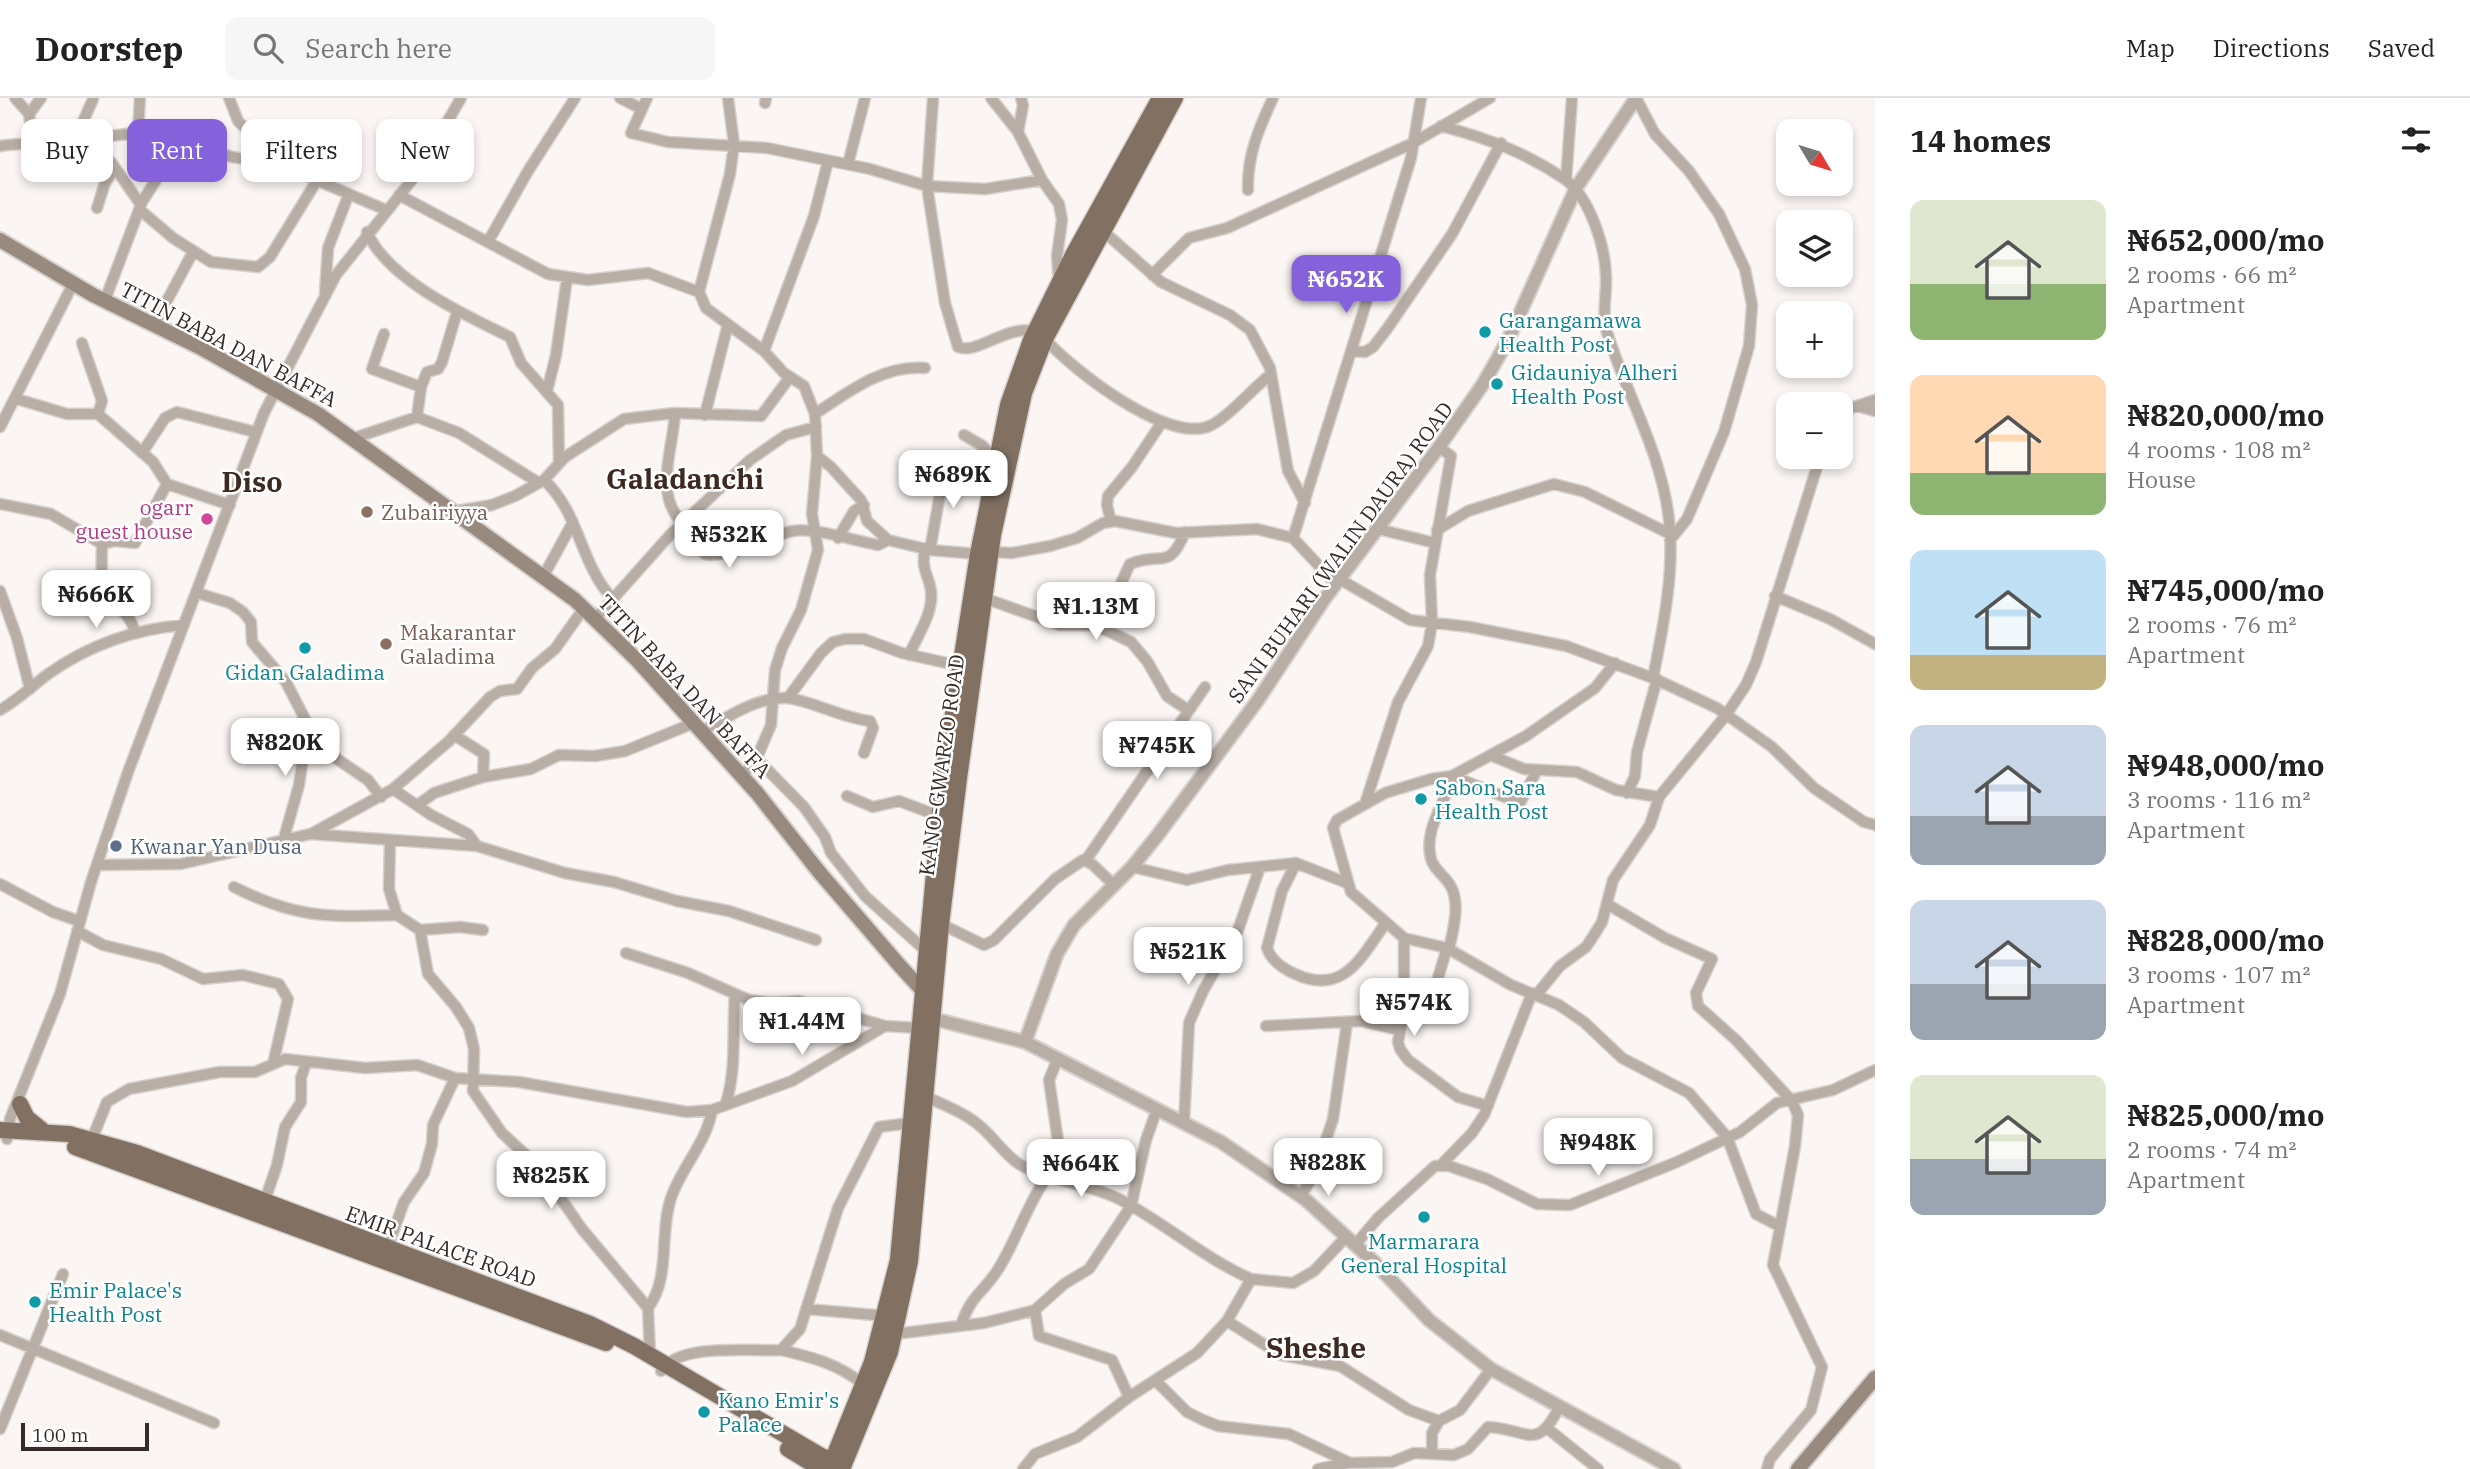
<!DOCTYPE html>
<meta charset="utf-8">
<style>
:root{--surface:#fff;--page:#f6f6f6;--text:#222;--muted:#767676;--line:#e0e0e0;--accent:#8561dc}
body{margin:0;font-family:"IBM Plex Serif",serif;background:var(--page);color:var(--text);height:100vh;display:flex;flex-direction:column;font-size:26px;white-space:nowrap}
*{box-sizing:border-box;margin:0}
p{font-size:23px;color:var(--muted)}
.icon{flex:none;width:38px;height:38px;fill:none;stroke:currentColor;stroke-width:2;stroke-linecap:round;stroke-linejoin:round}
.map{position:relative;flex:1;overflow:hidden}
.drawer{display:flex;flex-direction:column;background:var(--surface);width:595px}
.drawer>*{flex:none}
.top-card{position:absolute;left:21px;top:21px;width:665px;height:63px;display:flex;gap:14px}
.needle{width:46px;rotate:128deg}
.buttons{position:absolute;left:1776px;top:21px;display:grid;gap:14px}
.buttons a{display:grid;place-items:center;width:77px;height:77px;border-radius:14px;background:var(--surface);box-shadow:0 4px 10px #0003;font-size:35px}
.scale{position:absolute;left:21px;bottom:18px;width:128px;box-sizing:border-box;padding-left:7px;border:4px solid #352a26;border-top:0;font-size:19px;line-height:24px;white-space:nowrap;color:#352a26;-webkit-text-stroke:5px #fff;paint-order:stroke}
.price{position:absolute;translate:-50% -60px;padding:0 16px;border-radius:14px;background:#fff;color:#222;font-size:23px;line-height:46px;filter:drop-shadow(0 2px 4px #0008)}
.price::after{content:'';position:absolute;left:50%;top:42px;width:21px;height:16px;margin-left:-10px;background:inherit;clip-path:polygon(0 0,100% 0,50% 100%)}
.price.selected{background:var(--accent);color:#fff}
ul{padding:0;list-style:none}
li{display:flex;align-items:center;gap:21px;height:175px;padding:0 35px}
li span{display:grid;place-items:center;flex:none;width:196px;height:140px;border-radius:14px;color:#555}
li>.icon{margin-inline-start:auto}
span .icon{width:84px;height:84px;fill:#fffc;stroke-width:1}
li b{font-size:30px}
h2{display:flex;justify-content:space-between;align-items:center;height:84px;padding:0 35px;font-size:30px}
.chip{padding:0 24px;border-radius:14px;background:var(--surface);box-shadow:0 4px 10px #0003;font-size:24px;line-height:63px}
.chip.selected{background:var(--accent);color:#fff}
header{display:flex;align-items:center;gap:42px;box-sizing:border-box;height:98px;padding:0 35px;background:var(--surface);border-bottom:2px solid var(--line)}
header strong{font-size:33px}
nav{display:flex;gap:38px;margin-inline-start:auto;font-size:24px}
.search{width:490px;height:63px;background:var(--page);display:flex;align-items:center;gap:18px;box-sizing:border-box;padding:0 24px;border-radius:14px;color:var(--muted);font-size:26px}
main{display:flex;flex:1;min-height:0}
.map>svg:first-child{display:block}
</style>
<header>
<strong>Doorstep</strong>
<div class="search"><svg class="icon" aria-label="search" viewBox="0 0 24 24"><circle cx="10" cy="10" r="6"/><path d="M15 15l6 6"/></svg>Search here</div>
<nav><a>Map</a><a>Directions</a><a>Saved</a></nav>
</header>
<main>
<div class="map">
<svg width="1875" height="1371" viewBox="0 0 1875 1371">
<rect width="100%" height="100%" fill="#fbf6f3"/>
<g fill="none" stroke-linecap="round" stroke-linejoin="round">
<defs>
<path id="minor" d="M15 0 29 16 33 43
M229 0 238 23 254 39 265 60 386 112
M620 0 642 11
M647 0 631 35 668 44 767 50 870 71 927 88 985 91 1042 82
M933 0 927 88 945 205 958 249C977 257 1005 227 1036 233
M991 0 1018 34 1042 82 1059 106 1062 122 1057 158 1059 184
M1572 0 1566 82C1590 101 1605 147 1606 178 1607 194 1602 215 1606 231 1625 294 1662 355 1669 422 1675 473 1663 529 1653 580
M1636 0 1655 36 1689 73 1719 116 1745 171 1752 207 1749 248 1724 334 1687 421 1670 442
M93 1 74 44 97 53 111 64 141 107
M765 5 766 0
M29 16 41 0
M1441 28C1487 40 1527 55 1566 82
M1018 34 1023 7 1021 0
M138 35 140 0
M0 48C25 44 52 47 75 43 103 39 133 33 161 36 198 40 227 68 265 60
M848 66 865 0
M1248 92C1247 57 1259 30 1273 0
M399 97 548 176 588 182 648 175 699 194 706 210 764 253 784 275 804 288 815 316 817 358 812 416 818 452 801 512 782 550 775 572 771 627 758 657 742 679
M97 110 105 85 115 70
M139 111 173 140 211 164 258 169 270 159 316 84
M1102 132 1161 184 1230 217 1250 232 1270 270 1288 373 1305 405
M367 134C388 182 465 217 510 239L521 265 558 307 559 365
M489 142 528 73 575 0
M1152 177 1189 140 1227 130 1413 45 1490 0
M699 194 730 76 734 46 728 0
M325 195 328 150 348 98
M105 202 142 104 182 41
M154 227 193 154
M384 236 372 271 421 289
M1045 241C1073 272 1164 343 1207 329 1225 323 1253 290 1270 277
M82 245 102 303 98 316
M764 253 814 118 828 63
M1351 253 1365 254 1373 249 1387 231 1452 136 1501 45
M547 293 556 257 567 180
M17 301 67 316H98
M1857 308 1875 313
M675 315C673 353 653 395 683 426
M98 316 153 364 167 386 230 407
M815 316C848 294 884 266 925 270
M705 317 728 226
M417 319 421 289 427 274 438 271 442 264 457 214
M1841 319 1848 311 1875 302
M0 329 73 186
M964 337 983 348 995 363
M354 340 417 319 459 335 539 385
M142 355 165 320 177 314 255 334
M817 358 831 369 861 402 867 423 888 442
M544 382C580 415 580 466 612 500
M0 406 51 416 102 446 115 443 135 445 167 386
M451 414 492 407 515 398 544 382 565 359 624 321 675 315 761 318 790 279
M690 421 695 448 705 456C738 460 761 439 793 433 815 429 854 443 878 447L888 442 930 452 978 456
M1111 424 1107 407 1108 398 1132 369 1162 324
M1378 431 1435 445
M1437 432 1468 413 1554 386 1585 394 1670 436
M838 440 854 413 864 407
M1293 440 1411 60 1421 0
M102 446C102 463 99 485 110 500 121 515 128 512 135 534
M930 452 945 368
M991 454 1012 455 1050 448 1077 440 1103 425 1115 423 1176 435 1257 431 1293 440 1336 486
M543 479 573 424
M1341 482 1410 522 1470 529 1566 548 1653 580 1717 610 1772 649 1814 690 1864 724 1875 727
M0 493 17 540 30 591
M197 495 230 505 243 514 251 524 252 544 286 584 308 627 320 637 337 661 368 682 381 699
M1775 498 1830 521 1875 546
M984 500 1060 527H1095L1131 544 1147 563 1167 598 1188 612
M596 520 669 438 750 362 786 337 816 329
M1107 532 1112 504 1130 466C1161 453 1169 474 1185 434
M909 557C917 539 934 514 931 493 928 473 921 475 925 450
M1615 565 1595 590 1526 638 1452 678 1431 681 1385 695 1337 722 1333 730 1351 794 1404 840 1447 850 1511 887 1559 907 1584 924 1622 960 1689 995 1727 1039 1756 1116 1779 1128
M788 600 821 555 833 544 845 541H864L902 555 960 568
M0 612C18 602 32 588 48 576 89 547 135 531 184 527
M701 634C726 620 756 599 786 600 808 601 841 620 870 623L873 630 864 655
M454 637 484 656 483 679
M1490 657 1524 671 1577 674 1616 692 1659 699
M756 660 804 709 825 739 831 755 865 798 926 853
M393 691 431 717 468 736 477 748
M1627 695 1635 678 1637 654 1657 581
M847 698 873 709 899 703 939 718
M419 706 434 695 483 679 531 671 559 657 595 658 625 653 694 625
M1365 706 1398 604 1428 548 1432 525 1430 477 1451 358 1439 349
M311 736 393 691 449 643 490 599 500 593 517 591 532 570 555 551 584 510
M284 740 299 687 308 627
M390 742 389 791 397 817 420 832 460 829 483 832
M1086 762 1205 589
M1296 765 1282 793 1267 850C1271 862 1284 871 1295 876 1343 898 1361 860 1385 826
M97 767 181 766 310 736 477 748 565 775 614 784 677 803 729 813 816 842
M1132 769 1187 782 1228 772 1296 765 1347 785
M0 786 53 814 79 823
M234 789C297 821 329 819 397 817
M1607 806 1665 840 1712 861 1696 895 1698 908 1736 942 1790 1001
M941 826 984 847 994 842 1055 781 1083 762 1092 766 1113 786
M420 832 428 876 456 909 469 930 474 951 473 993 502 1035 539 1069 582 1131 648 1210 650 1257
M77 833 103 847 161 861 203 881 243 877 279 886 288 901 273 966
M1404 840V910L1398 944 1400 951 1408 962 1458 999 1488 1008
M1449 851C1453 833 1461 804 1450 787 1445 778 1434 772 1431 761 1423 731 1446 705 1452 678L1520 705 1536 674
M626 855 688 875 749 902 771 905 799 903 885 928 919 930
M1538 895 1560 868 1586 849 1594 837 1602 824 1613 782 1650 727 1659 699 1726 617 1746 587 1756 564 1820 359
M1403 919 1435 890 1447 850
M1266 928 1361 923 1399 932
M925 998C943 1007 966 1015 981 1029 994 1040 1005 1057 1019 1066 1047 1083 1087 1085 1119 1101 1165 1125 1204 1160 1251 1181
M726 1005C737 970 732 933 735 896
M1184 1025 1189 925 1203 893 1238 832 1260 769
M7 1041 10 1021 60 896 91 784 128 674 264 315 336 177 419 73 461 0
M92 1041 107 1004 129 991 220 974H255L285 961 365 970 417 967 455 980 519 984 687 1014 712 1012 792 983 885 928
M1442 1066 1472 1035 1484 1017 1532 895
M1054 1078 1058 1043 1049 982 1058 960
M1301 1098 1315 1074 1333 1021 1347 925
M265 1102 277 1067 285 1029 301 1004V980L306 965
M1355 1147 1378 1120 1435 1068H1449L1487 1081 1537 1106 1570 1107 1677 1064 1740 1034 1777 1005 1833 992 1875 972
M387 1151 404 1104 424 1075 432 1046 433 1027 455 980
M648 1210C671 1179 659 1136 671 1100 681 1070 707 1044 712 1012
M806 1211 886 1218
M1035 1212 1039 1238 1112 1262 1129 1299
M1227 1223 1281 1257 1340 1268 1409 1312 1439 1323 1460 1312 1491 1271
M961 1227C972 1196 981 1197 997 1173 1017 1142 1026 1108 1048 1077
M895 1236 984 1225 1035 1212 1064 1186 1089 1171 1131 1108 1146 1042 1157 1011
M0 1237 214 1325
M781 1252C812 1259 838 1266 863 1286
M661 1273C680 1244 749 1254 781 1252L800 1231 838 1110 879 1029 910 1025
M1156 1283 1187 1314 1203 1322 1218 1328 1289 1336 1348 1364
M0 1331 63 1176
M1548 1331 1598 1371
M1432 1355V1335L1439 1323
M1023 1371 1035 1356 1077 1339 1129 1299 1197 1255 1227 1223 1251 1181 1293 1185 1314 1173 1346 1139
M1318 1371 1348 1365 1392 1364 1414 1355 1454 1357 1468 1351 1488 1329C1529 1331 1536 1355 1560 1308
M1767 1371 1770 1361 1811 1312 1822 1269 1773 1167 1795 1048 1798 1017 1791 1001"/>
<path id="tertiary" d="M926 919 1025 944 1221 1044 1306 1102 1374 1164 1429 1222 1491 1271 1674 1371
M1025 944 1057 856 1074 827 1132 769 1157 738 1258 602 1323 503 1439 349 1483 286 1508 242 1576 90 1636 0"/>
<path id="secondary" d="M0 142 93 197 201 250 318 316 575 502 637 562 757 695 820 775 900 868 922 892 929 894
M1798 1371 1875 1280"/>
<path id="primary" d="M20 1006 27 1020 42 1032
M0 1032 69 1036 137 1055 590 1226 634 1248 821 1358 841 1366
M75 1049 606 1245
M788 1351 821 1371
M829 1371 872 1264 898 1162 943 680 978 456 1008 307 1031 242 1073 157 1160 0
M842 1371 890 1254 910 1163 941 826 959 680 993 437 1024 295 1045 241 1175 0"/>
</defs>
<use href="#minor" stroke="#d7d1ce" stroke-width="13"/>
<use href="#tertiary" stroke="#d7d1ce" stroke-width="16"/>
<use href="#secondary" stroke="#d7d1ce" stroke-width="18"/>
<use href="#primary" stroke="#d7d1ce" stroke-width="19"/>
<use href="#minor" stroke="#b8aea6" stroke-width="10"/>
<use href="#tertiary" stroke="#b8aea6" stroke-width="12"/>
<use href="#secondary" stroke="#998a7f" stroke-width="14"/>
<use href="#primary" stroke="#827163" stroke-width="16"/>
</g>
<g fill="#0f9aa8" stroke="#fff" stroke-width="2.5">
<circle cx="1485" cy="234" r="7"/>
<circle cx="1497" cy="286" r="7"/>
<circle cx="305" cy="550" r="7"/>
<circle cx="1421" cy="701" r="7"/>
<circle cx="1424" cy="1119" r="7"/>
<circle cx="35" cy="1204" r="7"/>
<circle cx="704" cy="1314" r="7"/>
</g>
<g fill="#8d6e63" stroke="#fff" stroke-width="2.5">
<circle cx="367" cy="414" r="7"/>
<circle cx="386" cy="546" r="7"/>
</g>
<circle fill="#d1479c" stroke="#fff" stroke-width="2.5" cx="207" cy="421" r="7"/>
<circle fill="#5c6f8a" stroke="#fff" stroke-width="2.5" cx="116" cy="748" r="7"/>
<g text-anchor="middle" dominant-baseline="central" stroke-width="5" stroke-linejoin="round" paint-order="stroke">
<g font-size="21" fill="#0d838f" stroke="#fff" text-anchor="start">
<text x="1499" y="222">Garangamawa<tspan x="1499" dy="24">Health Post</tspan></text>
<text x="1511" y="274">Gidauniya Alheri<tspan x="1511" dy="24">Health Post</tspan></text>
<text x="305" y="574" text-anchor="middle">Gidan Galadima</text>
<text x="1435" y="689">Sabon Sara<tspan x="1435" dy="24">Health Post</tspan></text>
<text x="1424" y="1143" text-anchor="middle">Marmarara<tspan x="1424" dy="24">General Hospital</tspan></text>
<text x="49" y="1192">Emir Palace's<tspan x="49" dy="24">Health Post</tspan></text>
<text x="718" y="1302">Kano Emir's<tspan x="718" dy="24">Palace</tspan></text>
</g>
<g font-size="21" fill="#352a26" stroke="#fff">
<text transform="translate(229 246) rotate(28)">TITIN BABA DAN BAFFA</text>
<text transform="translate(1340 454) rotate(-54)">SANI BUHARI (WALIN DAURA) ROAD</text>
<text transform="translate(685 588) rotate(47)">TITIN BABA DAN BAFFA</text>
<text transform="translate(941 667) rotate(-82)">KANO-GWARZO ROAD</text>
<text transform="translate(441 1148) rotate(20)">EMIR PALACE ROAD</text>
</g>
<g font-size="21" fill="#b23c85" stroke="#fff" text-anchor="end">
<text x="193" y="409">ogarr<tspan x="193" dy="24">guest house</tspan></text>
</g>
<g font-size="21" fill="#785e54" stroke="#fff" text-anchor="start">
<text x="381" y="414">Zubairiyya</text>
<text x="400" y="534">Makarantar<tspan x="400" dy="24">Galadima</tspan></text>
</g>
<g font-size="21" fill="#4e5e75" stroke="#fff" text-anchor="start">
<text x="130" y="748">Kwanar Yan Dusa</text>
</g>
<g font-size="28" font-weight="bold" fill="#3d2920" stroke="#fff">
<text x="685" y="380">Galadanchi</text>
<text x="252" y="383">Diso</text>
<text x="1316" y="1249">Sheshe</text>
</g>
</g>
</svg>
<div class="buttons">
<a><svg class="needle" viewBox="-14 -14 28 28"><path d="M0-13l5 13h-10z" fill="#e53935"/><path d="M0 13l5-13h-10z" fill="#767676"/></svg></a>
<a><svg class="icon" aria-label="layers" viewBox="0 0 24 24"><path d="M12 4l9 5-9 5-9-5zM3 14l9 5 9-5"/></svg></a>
<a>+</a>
<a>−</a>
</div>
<div class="scale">100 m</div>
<b class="price selected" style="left:1346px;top:217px">₦652K</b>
<b class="price" style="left:953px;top:412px">₦689K</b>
<b class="price" style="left:729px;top:472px">₦532K</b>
<b class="price" style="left:96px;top:532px">₦666K</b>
<b class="price" style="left:1096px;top:544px">₦1.13M</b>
<b class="price" style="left:285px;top:680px">₦820K</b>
<b class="price" style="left:1157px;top:683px">₦745K</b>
<b class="price" style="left:1188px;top:889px">₦521K</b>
<b class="price" style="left:1414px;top:940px">₦574K</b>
<b class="price" style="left:802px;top:959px">₦1.44M</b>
<b class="price" style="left:1598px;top:1080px">₦948K</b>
<b class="price" style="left:1328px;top:1100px">₦828K</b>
<b class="price" style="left:1081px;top:1101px">₦664K</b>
<b class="price" style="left:551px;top:1113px">₦825K</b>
<div class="top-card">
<a class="chip">Buy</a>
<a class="chip selected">Rent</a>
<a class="chip">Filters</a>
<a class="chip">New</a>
</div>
</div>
<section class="drawer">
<h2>14 homes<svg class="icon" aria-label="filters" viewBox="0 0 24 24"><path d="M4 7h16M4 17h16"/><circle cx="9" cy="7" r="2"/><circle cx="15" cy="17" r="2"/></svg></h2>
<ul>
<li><span style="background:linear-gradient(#dfe7d0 60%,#8fb573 0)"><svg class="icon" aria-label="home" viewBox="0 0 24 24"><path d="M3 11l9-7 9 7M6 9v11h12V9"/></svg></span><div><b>₦652,000/mo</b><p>2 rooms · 66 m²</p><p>Apartment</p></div></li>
<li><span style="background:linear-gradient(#ffd9b3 70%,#8fb573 0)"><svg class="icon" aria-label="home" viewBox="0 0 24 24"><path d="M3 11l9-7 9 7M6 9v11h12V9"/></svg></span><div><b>₦820,000/mo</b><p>4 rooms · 108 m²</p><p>House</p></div></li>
<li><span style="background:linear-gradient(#bfe0f5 75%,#c2b280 0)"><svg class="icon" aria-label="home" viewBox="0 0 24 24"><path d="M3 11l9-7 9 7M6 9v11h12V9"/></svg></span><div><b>₦745,000/mo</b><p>2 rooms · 76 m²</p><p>Apartment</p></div></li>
<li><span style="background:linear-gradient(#c9d6e8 65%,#9aa5b1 0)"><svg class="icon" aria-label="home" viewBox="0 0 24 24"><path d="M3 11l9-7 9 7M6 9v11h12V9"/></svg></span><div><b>₦948,000/mo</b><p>3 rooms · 116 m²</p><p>Apartment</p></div></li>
<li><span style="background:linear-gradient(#c9d6e8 60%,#9aa5b1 0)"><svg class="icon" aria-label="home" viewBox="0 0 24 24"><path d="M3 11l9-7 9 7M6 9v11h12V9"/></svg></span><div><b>₦828,000/mo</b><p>3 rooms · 107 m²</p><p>Apartment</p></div></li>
<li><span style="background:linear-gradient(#dfe7d0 60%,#9aa5b1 0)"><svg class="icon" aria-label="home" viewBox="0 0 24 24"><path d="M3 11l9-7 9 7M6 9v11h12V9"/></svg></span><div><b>₦825,000/mo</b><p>2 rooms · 74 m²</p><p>Apartment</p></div></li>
</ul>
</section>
</main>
